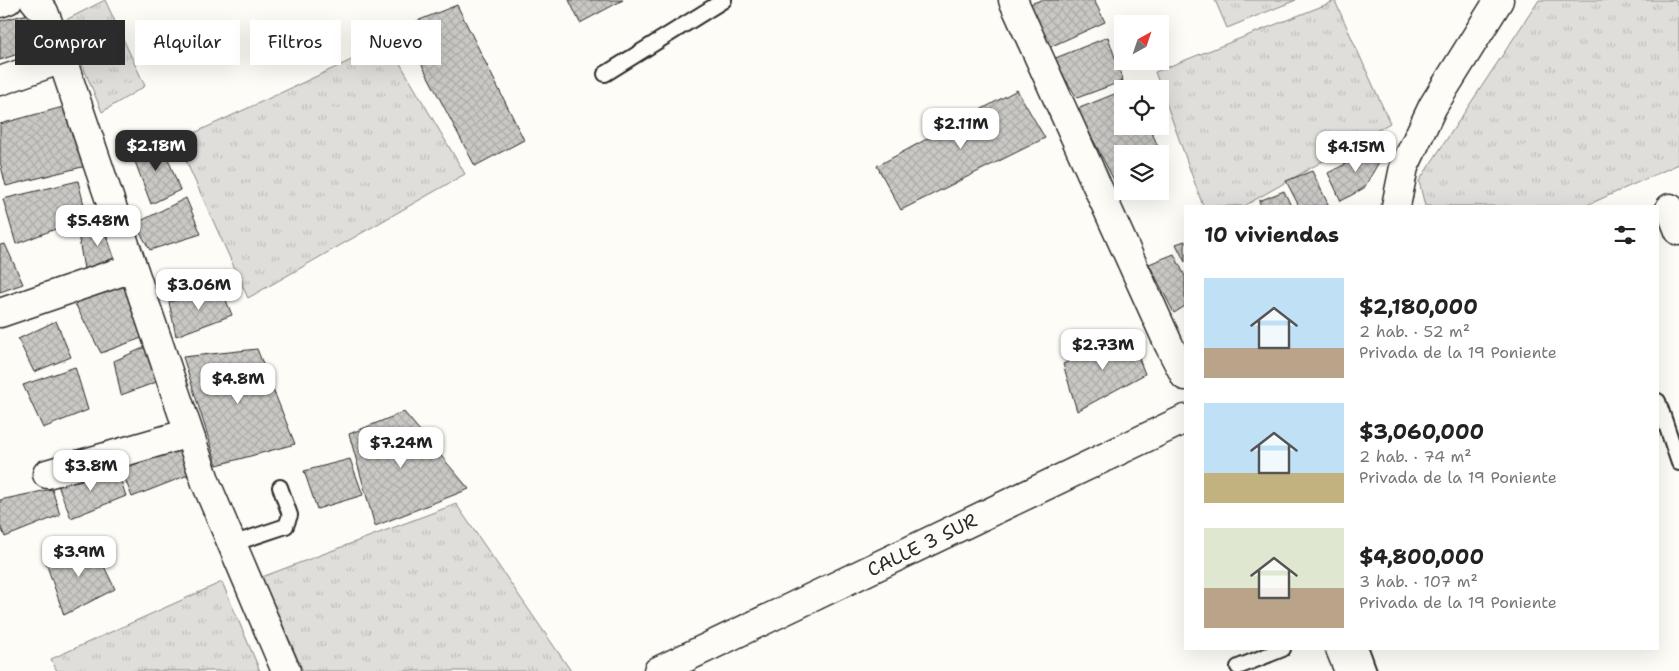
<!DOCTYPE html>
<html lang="es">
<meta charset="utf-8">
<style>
:root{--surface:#fff;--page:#f2f2f2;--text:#222;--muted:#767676;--accent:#2b2b2b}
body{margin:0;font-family:"Shantell Sans",sans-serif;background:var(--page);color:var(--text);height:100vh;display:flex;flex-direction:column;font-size:19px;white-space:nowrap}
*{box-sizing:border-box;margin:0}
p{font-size:16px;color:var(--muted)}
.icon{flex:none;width:28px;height:28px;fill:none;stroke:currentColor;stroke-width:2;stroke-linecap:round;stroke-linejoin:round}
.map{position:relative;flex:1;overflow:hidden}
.drawer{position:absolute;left:1184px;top:205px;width:475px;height:445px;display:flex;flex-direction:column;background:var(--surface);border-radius:0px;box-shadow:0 5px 20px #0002}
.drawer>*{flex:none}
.banner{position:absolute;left:15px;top:20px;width:475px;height:45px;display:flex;gap:10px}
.needle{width:32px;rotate:40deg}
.buttons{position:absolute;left:1114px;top:15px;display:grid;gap:10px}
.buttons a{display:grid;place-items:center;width:55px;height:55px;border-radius:0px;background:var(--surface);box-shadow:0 5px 20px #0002;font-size:25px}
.price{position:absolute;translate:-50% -42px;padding:0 11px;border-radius:10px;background:#fff;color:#222;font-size:16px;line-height:32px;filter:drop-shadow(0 1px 2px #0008)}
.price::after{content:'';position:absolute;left:50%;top:30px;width:15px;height:11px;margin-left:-8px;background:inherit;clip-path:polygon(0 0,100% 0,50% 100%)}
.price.active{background:var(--accent);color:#fff}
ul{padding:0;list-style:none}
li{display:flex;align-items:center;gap:15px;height:125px;padding:0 20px}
li span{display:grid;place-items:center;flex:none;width:140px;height:100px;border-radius:0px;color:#555}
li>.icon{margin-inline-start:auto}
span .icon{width:60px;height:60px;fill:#fffc;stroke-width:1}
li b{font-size:21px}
h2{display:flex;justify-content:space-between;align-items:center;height:60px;padding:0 20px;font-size:21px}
.chip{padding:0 18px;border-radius:0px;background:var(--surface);box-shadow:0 5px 20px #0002;font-size:18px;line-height:45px}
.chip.active{background:var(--accent);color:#fff}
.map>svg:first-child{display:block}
</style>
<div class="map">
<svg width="1679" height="671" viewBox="0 0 1679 671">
<defs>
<pattern id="grass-tufts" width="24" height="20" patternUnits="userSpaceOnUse" patternTransform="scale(1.25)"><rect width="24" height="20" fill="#dfdeda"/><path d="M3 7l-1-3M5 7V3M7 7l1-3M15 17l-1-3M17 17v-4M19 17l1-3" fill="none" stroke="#c0bfbb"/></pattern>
<pattern id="building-cross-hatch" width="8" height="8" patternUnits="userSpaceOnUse" patternTransform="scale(1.25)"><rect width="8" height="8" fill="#c9c8c4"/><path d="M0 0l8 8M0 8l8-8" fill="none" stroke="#adaca9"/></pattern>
</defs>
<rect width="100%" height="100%" fill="#fdfcf7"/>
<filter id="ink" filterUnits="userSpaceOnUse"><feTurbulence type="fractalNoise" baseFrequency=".02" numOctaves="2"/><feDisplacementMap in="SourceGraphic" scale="10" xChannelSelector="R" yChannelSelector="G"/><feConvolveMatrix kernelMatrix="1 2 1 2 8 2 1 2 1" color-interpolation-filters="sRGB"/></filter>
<g filter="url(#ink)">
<path fill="url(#grass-tufts)" stroke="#858482" d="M105 0 145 86 102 112 64 21Z
M1215 0H1296L1227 28Z
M1539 0H1676L1679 6V164L1585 206H1425L1419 181Z
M1335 1 1390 123 1244 206H1203L1155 72Z
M388 43 465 174 248 298 177 141Z
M456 504 571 671H303L262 577Z
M222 582 260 671H57L51 659Z"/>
<path fill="url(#building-cross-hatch)" stroke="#2b2b2b" d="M569 0H623L580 23Z
M1041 0H1094L1105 22 1050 47 1030 4Z
M457 5 524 140 475 166 402 27Z
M28 14 39 47 0 60V21Z
M1108 37 1123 81 1077 98 1053 59Z
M1017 90 1045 138 901 210 877 166Z
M1122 91V126H1149L1163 158 1160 160V154H1122V180L1116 184 1077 109Z
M63 107 86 166 6 186 0 162V124Z
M1391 141 1364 188 1341 201 1328 173Z
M162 143 180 190 151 204 131 151Z
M1312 171 1329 206H1299L1286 181Z
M78 181 87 217 16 244 3 199Z
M1284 191 1291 206H1261L1259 201Z
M186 198 201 234 150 250 135 224Z
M107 223 120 259 84 269 78 234Z
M1185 241V262L1176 244Z
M5 244 23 284 0 292V245Z
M1174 254 1185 276V306L1174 313 1149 264Z
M127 285 147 336 101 353 72 298Z
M221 288 232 315 176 336 169 302Z
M56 321 71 357 34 372 18 339Z
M1129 333 1145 374 1077 411 1063 364Z
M150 345 162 380 121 395 114 361Z
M257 349 295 444 217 465 183 357Z
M75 367 88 410 43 428 23 385Z
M404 412 469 489 375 526 349 434Z
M179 449 188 475 132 497 119 463Z
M350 459 363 495 317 509 304 471Z
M117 469 126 496 71 518 57 483Z
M52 489 60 515 5 537 0 525V500Z
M93 544 115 589 64 615 46 563Z"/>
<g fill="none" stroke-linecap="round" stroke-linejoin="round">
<defs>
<path id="lane" d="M605 74 724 0
M1658 401 1679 463
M232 544 286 526 290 515 280 487
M1361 649 1369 671
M1238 667 1283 649"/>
<path id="street" d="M34 0 44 12 62 59 206 483 286 671
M1013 0 1169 345 1185 376
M0 3 8 0
M0 81 62 59
M1396 206 1404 167 1433 106 1499 0
M1670 208 1679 231
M0 313 132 268
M47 474 189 433
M1340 649 1349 671
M658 671 1185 419"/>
</defs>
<use href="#lane" stroke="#2b2b2b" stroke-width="18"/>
<use href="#street" stroke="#2b2b2b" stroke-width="31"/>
<use href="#lane" stroke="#fdfcf7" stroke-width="14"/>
<use href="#street" stroke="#fdfcf7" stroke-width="28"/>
</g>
</g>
<g text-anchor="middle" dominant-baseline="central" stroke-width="4.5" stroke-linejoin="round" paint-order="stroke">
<g font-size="19" fill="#2b2b2b" stroke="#fdfcf7">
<text transform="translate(922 545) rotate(-26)">CALLE 3 SUR</text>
</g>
</g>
</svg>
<div class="buttons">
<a><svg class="needle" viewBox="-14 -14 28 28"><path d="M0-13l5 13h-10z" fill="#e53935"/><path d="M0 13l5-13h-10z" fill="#767676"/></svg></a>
<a><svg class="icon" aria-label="locate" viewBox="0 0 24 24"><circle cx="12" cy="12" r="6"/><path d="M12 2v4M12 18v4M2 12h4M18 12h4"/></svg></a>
<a><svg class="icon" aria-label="layers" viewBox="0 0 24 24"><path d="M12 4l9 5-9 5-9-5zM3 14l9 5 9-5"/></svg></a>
</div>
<b class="price" style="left:961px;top:150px">$2.11M</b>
<b class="price active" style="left:156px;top:172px">$2.18M</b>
<b class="price" style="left:1356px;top:173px">$4.15M</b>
<b class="price" style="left:98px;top:247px">$5.48M</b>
<b class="price" style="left:199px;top:311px">$3.06M</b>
<b class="price" style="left:1103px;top:371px">$2.73M</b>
<b class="price" style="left:238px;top:405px">$4.8M</b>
<b class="price" style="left:401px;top:469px">$7.24M</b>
<b class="price" style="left:91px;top:492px">$3.8M</b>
<b class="price" style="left:79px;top:578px">$3.9M</b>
<div class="banner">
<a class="chip active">Comprar</a>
<a class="chip">Alquilar</a>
<a class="chip">Filtros</a>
<a class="chip">Nuevo</a>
</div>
<section class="drawer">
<h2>10 viviendas<svg class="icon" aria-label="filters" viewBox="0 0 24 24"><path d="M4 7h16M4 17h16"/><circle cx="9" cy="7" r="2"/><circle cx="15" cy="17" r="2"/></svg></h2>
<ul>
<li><span style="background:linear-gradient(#bfe0f5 70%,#b9a48a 0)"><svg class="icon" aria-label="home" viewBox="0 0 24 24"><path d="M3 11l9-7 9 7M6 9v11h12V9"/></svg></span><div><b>$2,180,000</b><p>2 hab. · 52 m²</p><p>Privada de la 19 Poniente</p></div></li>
<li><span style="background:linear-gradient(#bfe0f5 70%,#c2b280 0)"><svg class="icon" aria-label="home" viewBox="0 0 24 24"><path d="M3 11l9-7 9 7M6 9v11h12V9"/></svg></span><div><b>$3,060,000</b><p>2 hab. · 74 m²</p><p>Privada de la 19 Poniente</p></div></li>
<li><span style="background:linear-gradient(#dfe7d0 60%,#b9a48a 0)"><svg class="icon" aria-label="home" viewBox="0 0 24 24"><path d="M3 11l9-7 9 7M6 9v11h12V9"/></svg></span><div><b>$4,800,000</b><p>3 hab. · 107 m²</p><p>Privada de la 19 Poniente</p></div></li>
</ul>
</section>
</div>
